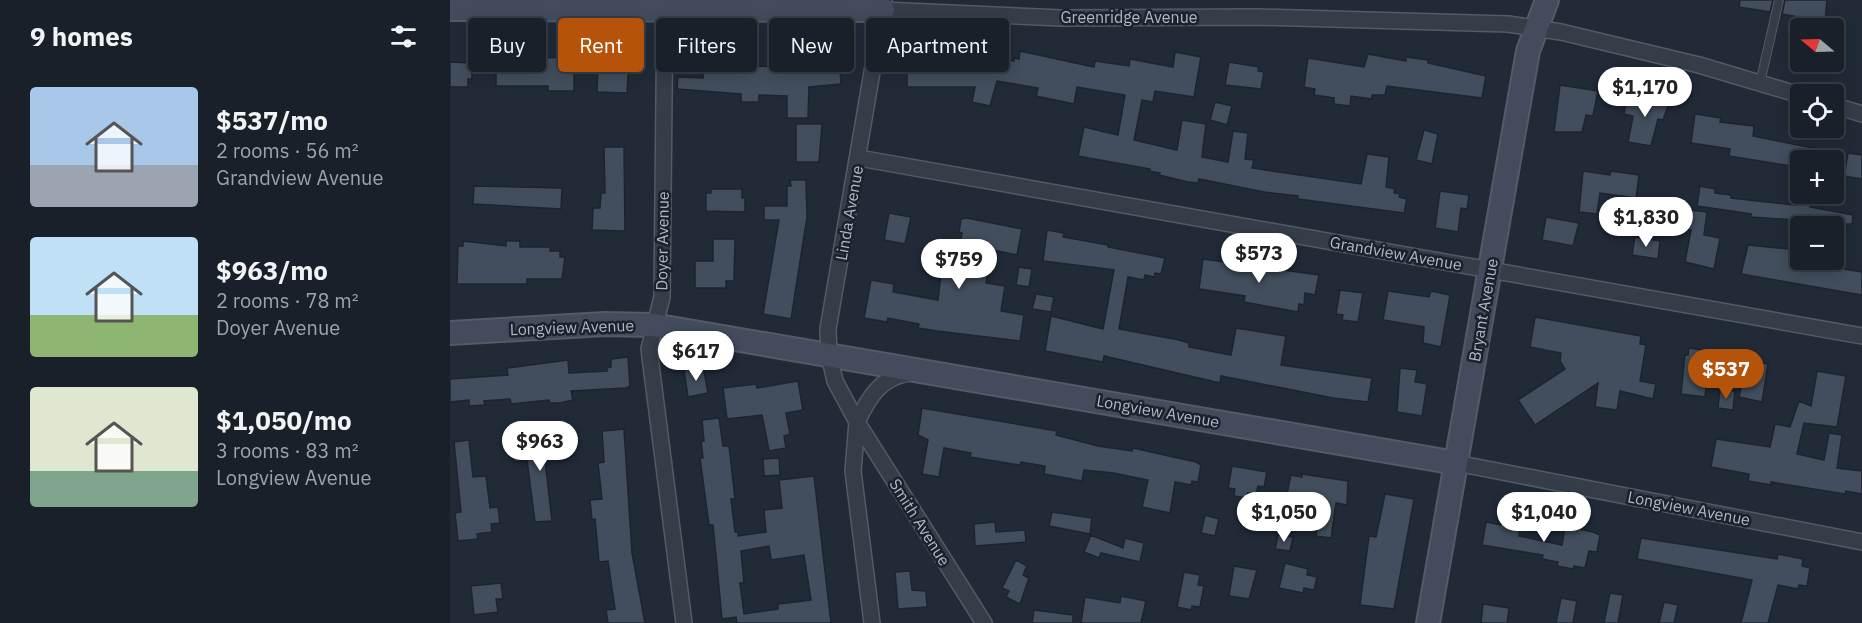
<!DOCTYPE html>
<meta charset="utf-8">
<style>
:root{--surface:#19202a;--page:#222832;--text:#f1f3f6;--muted:#9fa3a8;--line:#373e47;--accent:#b45309}
body{margin:0;font-family:"IBM Plex Sans",sans-serif;background:var(--page);color:var(--text);height:100vh;display:flex;flex-direction:column;font-size:22px;white-space:nowrap}
*{box-sizing:border-box;margin:0}
p{font-size:20px;color:var(--muted)}
.icon{flex:none;width:33px;height:33px;fill:none;stroke:currentColor;stroke-width:2;stroke-linecap:round;stroke-linejoin:round}
.map{position:relative;flex:1;overflow:hidden}
.sheet{display:flex;flex-direction:column;background:var(--surface);width:450px}
.sheet>*{flex:none}
.hud{position:absolute;left:18px;top:18px;width:570px;height:54px;display:flex;gap:12px}
.needle{width:39px;rotate:289deg}
.tools{position:absolute;left:1340px;top:18px;display:grid;gap:12px}
.tools a{display:grid;place-items:center;width:54px;height:54px;border-radius:6px;background:var(--surface);box-shadow:0 3px 15px #0003,0 0 0 2px var(--line);font-size:30px}
.price{position:absolute;translate:-50% -51px;padding:0 14px;border-radius:21px;background:#fff;color:#222;font-size:20px;line-height:39px;filter:drop-shadow(0 2px 3px #0008)}
.price::after{content:'';position:absolute;left:50%;top:36px;width:18px;height:14px;margin-left:-9px;background:inherit;clip-path:polygon(0 0,100% 0,50% 100%)}
.price.on{background:var(--accent);color:#fff}
ul{padding:0;list-style:none}
li{display:flex;align-items:center;gap:18px;height:150px;padding:0 30px}
li span{display:grid;place-items:center;flex:none;width:168px;height:120px;border-radius:6px;color:#555}
li>.icon{margin-inline-start:auto}
span .icon{width:72px;height:72px;fill:#fffc;stroke-width:1}
li b{font-size:26px}
h2{display:flex;justify-content:space-between;align-items:center;height:72px;padding:0 30px;font-size:26px}
.chip{padding:0 21px;border-radius:6px;background:var(--surface);box-shadow:0 3px 15px #0003,0 0 0 2px var(--line);font-size:21px;line-height:54px}
.chip.on{background:var(--accent);color:#fff}
main{display:flex;flex:1;min-height:0}
.map>svg:first-child{display:block}
</style>
<main>
<section class="sheet">
<h2>9 homes<svg class="icon" aria-label="filters" viewBox="0 0 24 24"><path d="M4 7h16M4 17h16"/><circle cx="9" cy="7" r="2"/><circle cx="15" cy="17" r="2"/></svg></h2>
<ul>
<li><span style="background:linear-gradient(#a9c7e8 65%,#9aa5b1 0)"><svg class="icon" aria-label="home" viewBox="0 0 24 24"><path d="M3 11l9-7 9 7M6 9v11h12V9"/></svg></span><div><b>$537/mo</b><p>2 rooms · 56 m²</p><p>Grandview Avenue</p></div></li>
<li><span style="background:linear-gradient(#bfe0f5 65%,#8fb573 0)"><svg class="icon" aria-label="home" viewBox="0 0 24 24"><path d="M3 11l9-7 9 7M6 9v11h12V9"/></svg></span><div><b>$963/mo</b><p>2 rooms · 78 m²</p><p>Doyer Avenue</p></div></li>
<li><span style="background:linear-gradient(#dfe7d0 70%,#7fa58c 0)"><svg class="icon" aria-label="home" viewBox="0 0 24 24"><path d="M3 11l9-7 9 7M6 9v11h12V9"/></svg></span><div><b>$1,050/mo</b><p>3 rooms · 83 m²</p><p>Longview Avenue</p></div></li>
</ul>
</section>
<div class="map">
<svg width="1412" height="623" viewBox="0 0 1412 623">
<rect width="100%" height="100%" fill="#212b38"/>
<path fill="#424e5d" stroke="#1c242f" stroke-width="1.5" fill-rule="evenodd" d="M1290 0H1323L1320 12 1289 7Z
M1335 0H1377L1375 22 1332 14Z
M570 51 644 67 645 61 679 66 680 59 723 67 725 52 751 57 744 97 705 91 703 102 692 100 684 140 727 150 732 120 756 124 752 157 778 162 783 131 798 133 795 159 804 160 802 168 911 184 917 154 939 157 936 187 945 189 944 193 950 194 949 197 957 199 954 213 848 199V196L814 192 749 179 748 183 738 182 709 175 710 173 699 171 700 169 628 156 634 127 668 135 675 95 627 87 624 104 586 96 588 88 547 81 540 106 522 102 525 87H457V68H465L466 59H502V70H525L531 54 564 61V58L569 59Z
M36 52H48V59L124 57V91H98V86H46V72H36Z
M918 54 956 61V57L978 60V63L1036 76 1032 98 937 86 935 95H922V99L901 96 900 106 884 104V98L864 95 865 89 854 87 858 58 914 67Z
M157 61 179 62 177 93 147 92 148 64H157Z
M0 62 22 63V79H18V87H0Z
M348 62H382V69H390L391 84 359 87 358 118H337V96L309 95V102H291V94L227 89 228 77 253 78 254 65H280L279 71H306V66L337 67V65L348 64Z
M779 62 809 67 808 71 814 72 811 89 775 85Z
M1110 85 1148 91 1143 116 1136 115 1132 132H1104Z
M1177 96 1220 101 1213 120 1208 119 1201 146 1178 142 1183 116 1174 114Z
M765 102 782 106 777 125 760 120Z
M1245 114 1271 118 1270 122 1304 126 1303 136 1397 155 1396 160H1342L1341 166 1279 156 1280 149 1241 143Z
M346 124H372L369 162H346Z
M974 130 988 134 982 164 966 160Z
M154 147H174L175 231 142 230 143 208H150L151 193H155Z
M1398 153 1412 155V179L1394 176Z
M1133 171 1160 175 1161 171 1189 175 1186 198 1150 193 1147 214 1129 212Z
M340 180H356L357 217 341 319 313 314 329 220H314V206H337V186H341Z
M24 186 112 188 111 209 23 204Z
M1250 186 1265 189V193L1281 195V198L1344 205V203L1360 204V207L1403 215 1402 224H1397L1396 232 1377 226 1378 222 1301 217V214L1247 206Z
M261 189H292V198H295V212L256 211V193H261Z
M990 191 1019 195 1017 209 1011 208 1008 232 985 228Z
M1210 206 1257 212 1254 235 1270 238 1264 269 1235 262 1241 230 1207 223Z
M439 213 461 217 455 244 434 240Z
M1096 217 1129 223 1123 246 1092 240Z
M517 218 572 229 567 255 542 250 536 283 555 286 551 311 574 315 570 341 487 331 468 328 469 324 438 318 437 322 414 318 421 280 444 284 443 292 488 300 492 264 506 267 512 233 509 232 511 219Z
M597 230 614 233 613 237 658 245V247L715 258 711 274 705 273 704 277 695 275 694 280 678 277 669 329 729 340 739 343V347L781 355 786 328 836 336 831 365 922 378 918 402 883 398 771 376 770 383 654 356 653 362 595 351 601 316 653 329 664 270 593 261Z
M1185 237 1210 241 1208 259 1182 255Z
M263 239H285L284 281H276V288H245V261H263Z
M13 241 56 246V241H70V247H100V251H110V257H115L112 279H77V284H7L8 246H13Z
M1298 245 1348 250 1350 260H1387L1394 263 1393 269 1412 272V295L1291 274Z
M753 259 869 275 865 295 855 293 854 305 849 304 848 312 794 302 795 296 749 289Z
M569 267 582 269 579 287 566 285Z
M890 290 913 293 908 322 892 320 893 315 886 314Z
M938 291 979 297 981 291 1000 295 991 347 973 343 974 327 933 320Z
M586 294 604 297 601 312 582 309Z
M1085 317 1191 336 1190 344 1196 345 1190 381 1206 384 1203 399 1170 391 1167 410 1145 407 1148 383 1085 425 1068 400 1115 369 1110 361 1111 353 1080 347Z
M1239 348 1260 351 1255 397 1231 394 1235 355H1238Z
M178 357 180 386 176 388 121 391 123 400 110 403H100L99 400 61 404 60 399 34 401 35 405 19 406V400L0 402V379L58 375 57 368 118 360 119 373 157 371V368L161 367V359Z
M1296 360 1318 364 1312 402 1289 397Z
M253 366 258 393 238 397 234 370Z
M950 368 967 370 965 382 977 384 972 416 947 412Z
M1367 371 1396 376 1387 427 1354 423 1347 454 1374 460 1379 433 1392 435 1387 468 1412 471V494L1396 491 1395 494 1321 482V485L1298 481 1299 474 1261 467 1266 439 1320 447 1325 424 1340 427 1349 401 1361 406Z
M348 381 353 410 336 413 340 434 334 436 336 448 319 451 312 415 277 419 273 388 306 384 307 388Z
M1270 389 1285 391 1283 410 1268 408Z
M472 408 607 431 606 435 648 446 682 451 683 448 746 462 751 465 748 482 742 481 741 485 725 482 720 513 692 507 698 480 663 473 634 470 632 481 594 474 595 466 571 462 570 465 520 457 521 453 494 448 489 477 472 474 478 440 468 435Z
M269 418 273 446H279L285 499H281L285 532H288V536L316 532 314 510 332 508 329 480 364 476 381 623H287L286 617 272 619 263 525H259L250 458H253L251 441H254L252 420ZM319 546 321 560 354 555 361 600 328 604V609L294 614 290 583H294L291 551Z
M174 429 182 553 195 623H158L156 610 165 609 158 561 149 562 145 519 142 520 140 500 152 499 148 463 154 462 152 431Z
M114 439 117 457 95 460 102 521 85 522 77 460 64 462 62 446Z
M19 440 23 477 36 476 40 508 48 507 50 523 41 524 42 532 27 534 28 539 8 541 5 513 11 512 4 442Z
M329 458 330 475 314 476 313 459Z
M782 466 817 472 814 487 808 486 806 495 798 493 797 498 784 496 785 489 778 488Z
M852 474 898 481 897 505 886 503 881 538 866 536 870 510 835 503 841 475 852 477Z
M935 494 964 499 944 609 910 605 919 536 926 537Z
M602 512 642 518 640 534 599 526Z
M755 515 769 519 765 536 751 533Z
M1056 518 1072 520 1069 536 1112 545 1115 526 1143 532 1150 535 1147 552 1139 551 1135 568 1124 566 1123 569 1107 566 1108 562 1092 559 1093 555 1032 545 1036 522 1051 525 1055 523Z
M545 522 546 532 575 530 576 542 525 546 524 524Z
M641 535 673 548 675 538 694 543 690 562 651 553 649 558 634 552Z
M828 535 843 537 840 551 825 549Z
M1191 538 1327 559 1328 554 1353 559 1352 566 1360 568 1357 586 1349 585 1348 589 1328 585 1318 623H1291L1302 580 1187 559Z
M566 560 577 566 573 575 579 578 570 604 556 597 559 591 552 588Z
M835 563 858 569 857 575 867 577 864 590 854 588 853 593 829 588Z
M784 566 807 570 799 599 779 596Z
M460 571 462 590 476 591 477 607 448 609 445 572Z
M734 572 750 575 748 585 754 586 750 607 742 606 741 610 727 607Z
M51 583 53 599H46L48 612 24 615 21 586Z
M1160 593 1173 595 1168 623H1154Z
M671 596 696 601 691 623H631L635 597 670 603Z
M1111 598 1127 601 1123 623H1106Z
M1214 602 1228 605 1224 623H1209Z
M1033 604 1059 608 1057 623H1031Z
M584 610 623 615V623H582Z"/>
<g fill="none" stroke-linecap="round" stroke-linejoin="round">
<defs>
<path id="lane" d="M1310 83 1329 0"/>
<path id="street" d="M215 0 212 297 199 349 234 623
M433 10 611 18 807 17 1058 24 1111 32 1249 65 1350 95
M1383 105 1412 114
M409 158 1412 336
M459 373C430 378 419 397 407 422L534 623
M1006 463 1412 542
M422 623 403 471 407 422 385 381 379 355 378 329 434 2"/>
<path id="secondary" d="M0 9 433 10
M0 333 155 324 203 325 1006 463
M978 623 1078 51 1097 0"/>
</defs>
<use href="#lane" stroke="#525b66" stroke-width="10"/>
<use href="#street" stroke="#525b66" stroke-width="18"/>
<use href="#secondary" stroke="#525b66" stroke-width="26"/>
<use href="#lane" stroke="#353d49" stroke-width="8"/>
<use href="#street" stroke="#353d49" stroke-width="15"/>
<use href="#secondary" stroke="#434c5c" stroke-width="22"/>
</g>
<g text-anchor="middle" dominant-baseline="central" stroke-width="5" stroke-linejoin="round" paint-order="stroke">
<g font-size="16" fill="#afb8c5" stroke="#1a222d">
<text x="679" y="17">Greenridge Avenue</text>
<text transform="translate(399 213) rotate(-80)">Linda Avenue</text>
<text transform="translate(212 241) rotate(-89)">Doyer Avenue</text>
<text transform="translate(946 253) rotate(10)">Grandview Avenue</text>
<text transform="translate(1033 310) rotate(-80)">Bryant Avenue</text>
<text transform="translate(122 327) rotate(-2)">Longview Avenue</text>
<text transform="translate(708 411) rotate(10)">Longview Avenue</text>
<text transform="translate(1239 508) rotate(11)">Longview Avenue</text>
<text transform="translate(470 522) rotate(58)">Smith Avenue</text>
</g>
</g>
</svg>
<div class="tools">
<a><svg class="needle" viewBox="-14 -14 28 28"><path d="M0-13l5 13h-10z" fill="#e53935"/><path d="M0 13l5-13h-10z" fill="#9fa3a8"/></svg></a>
<a><svg class="icon" aria-label="locate" viewBox="0 0 24 24"><circle cx="12" cy="12" r="6"/><path d="M12 2v4M12 18v4M2 12h4M18 12h4"/></svg></a>
<a>+</a>
<a>−</a>
</div>
<b class="price" style="left:1195px;top:118px">$1,170</b>
<b class="price" style="left:1196px;top:248px">$1,830</b>
<b class="price" style="left:809px;top:284px">$573</b>
<b class="price" style="left:509px;top:290px">$759</b>
<b class="price" style="left:246px;top:382px">$617</b>
<b class="price on" style="left:1276px;top:400px">$537</b>
<b class="price" style="left:90px;top:472px">$963</b>
<b class="price" style="left:834px;top:543px">$1,050</b>
<b class="price" style="left:1094px;top:543px">$1,040</b>
<div class="hud">
<a class="chip">Buy</a>
<a class="chip on">Rent</a>
<a class="chip">Filters</a>
<a class="chip">New</a>
<a class="chip">Apartment</a>
</div>
</div>
</main>
